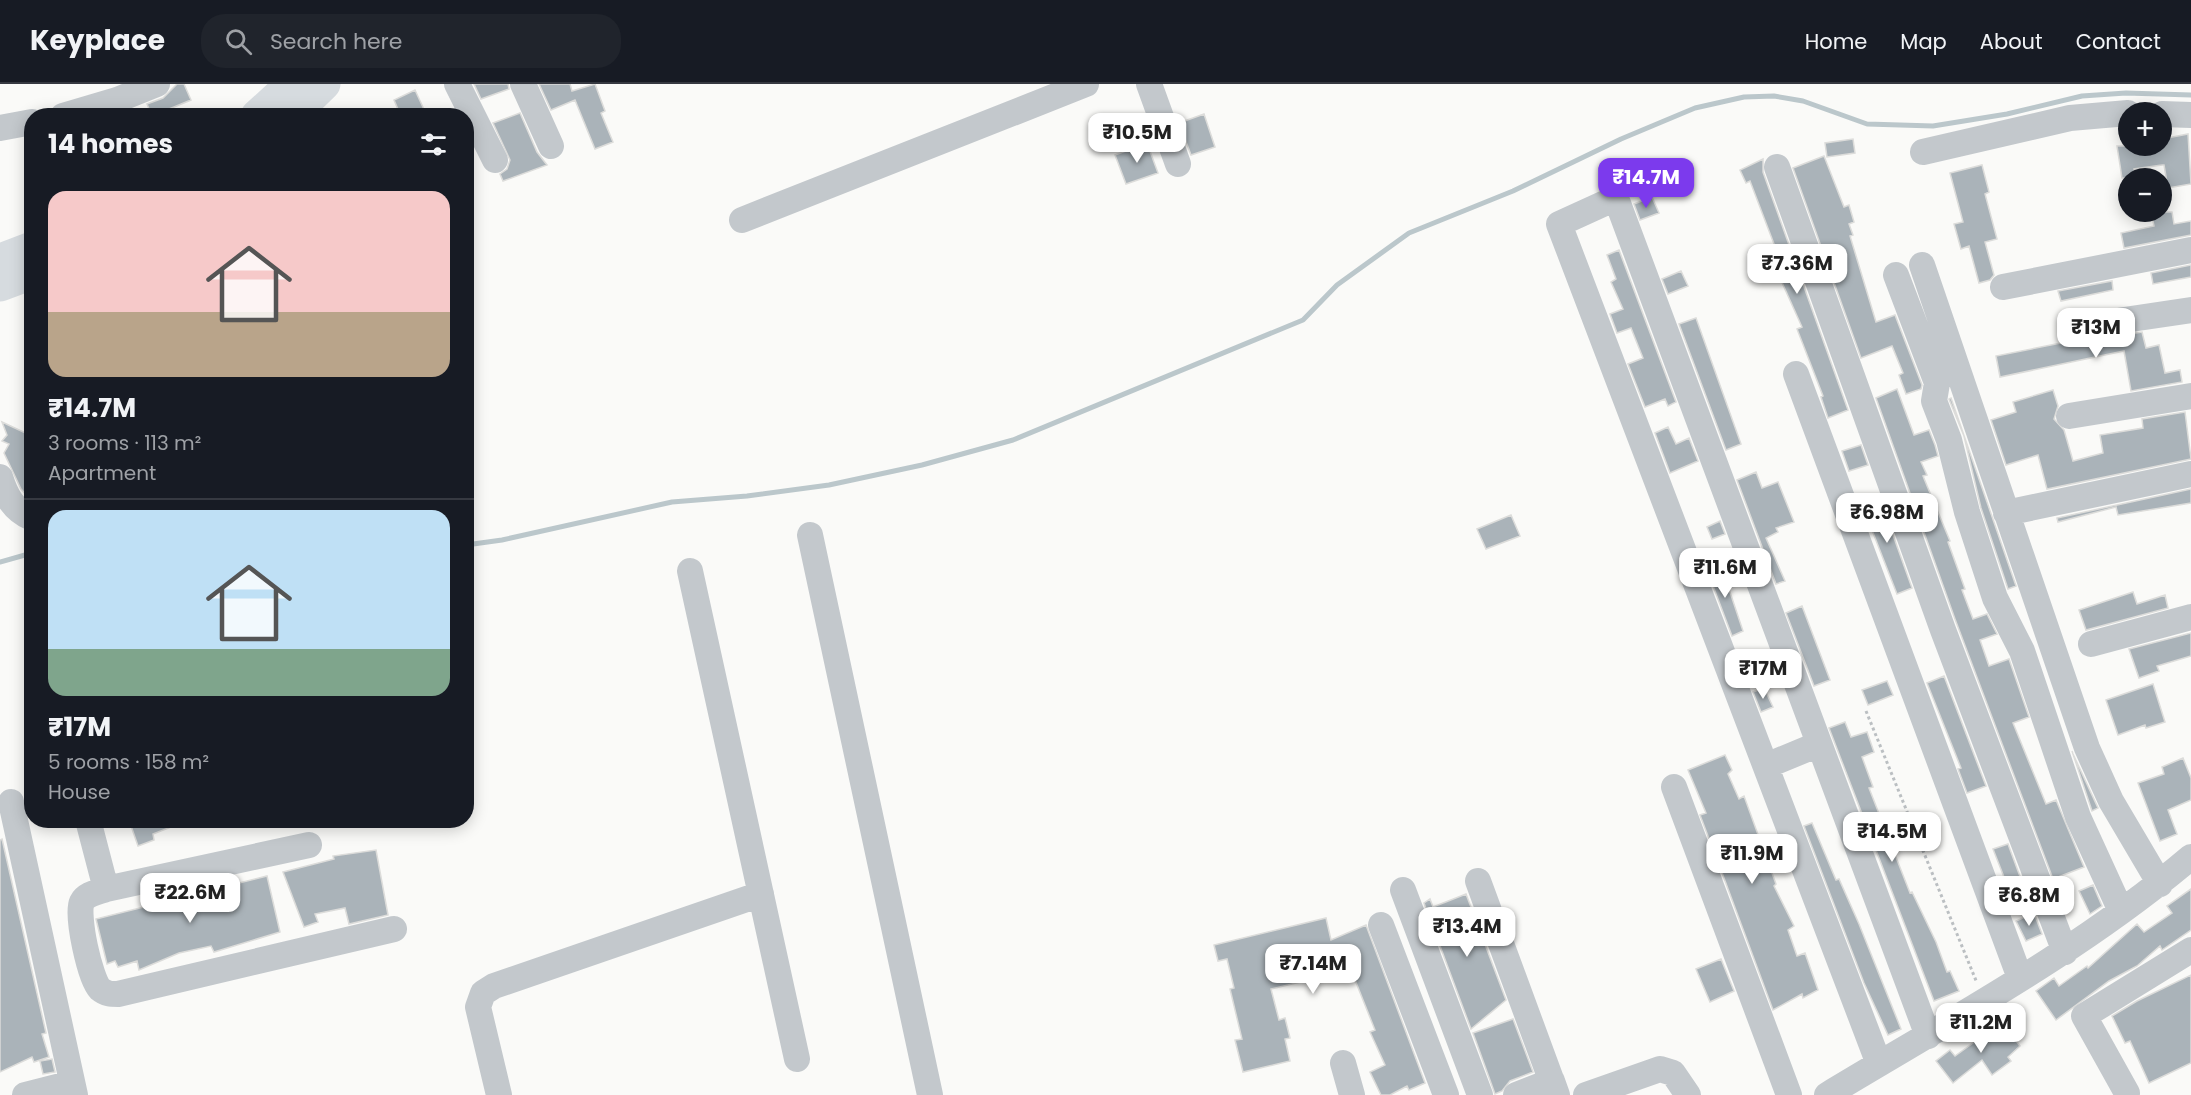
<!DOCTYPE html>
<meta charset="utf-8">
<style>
:root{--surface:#171b24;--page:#20242c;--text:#f1f3f6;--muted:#9ea1a6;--line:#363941;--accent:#7c3aed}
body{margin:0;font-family:Poppins,sans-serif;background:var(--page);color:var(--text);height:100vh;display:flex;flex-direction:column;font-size:22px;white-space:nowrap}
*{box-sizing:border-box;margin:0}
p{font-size:20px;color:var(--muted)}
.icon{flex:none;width:33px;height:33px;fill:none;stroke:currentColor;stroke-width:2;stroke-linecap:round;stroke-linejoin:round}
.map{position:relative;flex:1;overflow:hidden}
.drawer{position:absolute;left:24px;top:24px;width:450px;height:720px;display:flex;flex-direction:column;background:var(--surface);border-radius:24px;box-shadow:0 3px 15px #0003}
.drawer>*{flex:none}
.buttons{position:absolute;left:2118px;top:18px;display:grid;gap:12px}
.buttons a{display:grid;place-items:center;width:54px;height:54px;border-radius:50%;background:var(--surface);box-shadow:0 3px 15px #0003;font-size:30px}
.price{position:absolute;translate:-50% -51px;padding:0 14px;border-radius:12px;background:#fff;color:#222;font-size:20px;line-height:39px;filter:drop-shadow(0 2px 3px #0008)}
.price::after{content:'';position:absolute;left:50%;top:36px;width:18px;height:14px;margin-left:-9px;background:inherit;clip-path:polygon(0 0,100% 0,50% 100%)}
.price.active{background:var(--accent);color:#fff}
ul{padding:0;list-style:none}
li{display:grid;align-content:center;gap:12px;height:318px;padding:0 24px}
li+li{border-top:2px solid var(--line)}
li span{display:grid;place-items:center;height:186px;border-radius:18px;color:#555}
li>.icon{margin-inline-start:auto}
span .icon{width:108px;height:108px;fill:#fffc;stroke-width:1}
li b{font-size:26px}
h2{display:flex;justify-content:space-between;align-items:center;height:72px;padding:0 24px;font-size:26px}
header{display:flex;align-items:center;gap:36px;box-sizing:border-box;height:84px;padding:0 30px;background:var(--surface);border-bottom:2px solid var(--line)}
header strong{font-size:28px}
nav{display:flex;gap:33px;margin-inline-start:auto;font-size:21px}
.search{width:420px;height:54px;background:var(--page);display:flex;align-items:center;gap:15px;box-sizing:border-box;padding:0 21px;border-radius:24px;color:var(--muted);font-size:22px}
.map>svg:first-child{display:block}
</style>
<header>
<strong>Keyplace</strong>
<div class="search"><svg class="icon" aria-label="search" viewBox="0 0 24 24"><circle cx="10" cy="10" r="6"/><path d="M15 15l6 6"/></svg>Search here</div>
<nav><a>Home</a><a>Map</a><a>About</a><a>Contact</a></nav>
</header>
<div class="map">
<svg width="2191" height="1011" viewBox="0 0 2191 1011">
<rect width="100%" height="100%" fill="#fafaf8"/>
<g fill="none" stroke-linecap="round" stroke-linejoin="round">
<path stroke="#bbc7cb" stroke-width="5" d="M466 461 502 456 672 418 747 412 829 401 922 381 1013 356 1303 236 1337 201 1409 149 1513 107 1621 55 1695 24 1744 13 1774 12 1803 17 1867 40 1933 42 2007 30 2082 12 2126 9 2191 11
M0 478 32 469"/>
</g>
<path fill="#aab3b9" stroke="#dcdcda" stroke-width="1.5" d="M177 0H184L191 16 152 32 147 20 163 14Z
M474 0H508L509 5 481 15Z
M539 0H570L572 7 595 0 605 27 601 29 613 58 595 65 575 16 551 26Z
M415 6 427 32H401L394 16Z
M520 29 537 68 547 81 503 97 500 90 507 85 510 76 493 39Z
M1204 30 1215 63 1191 71 1179 39Z
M2188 50 2191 100 2168 104 2164 81H2162L2134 85 2135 94H2122L2117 62H2162V55Z
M1853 55 1855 69 1827 73 1825 59Z
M1147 59 1158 89 1126 100 1115 71Z
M1824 72 1844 123 1849 121 1854 138 1849 140 1853 151 1850 152 1876 238 1895 231 1922 301 1921 305 1906 310 1899 291 1903 289 1892 262 1861 274 1793 84Z
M1763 75V88L1848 326 1828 334 1821 313 1823 312 1797 245 1802 243 1775 183 1782 181 1750 97 1746 99 1740 86Z
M1982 81 1989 108 1985 110 1997 155 1985 158 1994 191 1990 196 1979 199 1969 162 1961 165 1954 140 1963 138 1950 89Z
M1652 113 1659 129 1640 136 1634 120Z
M2151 128H2172L2174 140 2191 137V151L2124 164 2121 149 2154 142Z
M1619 166 1676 318 1668 322 1665 315 1645 323 1628 280 1643 274 1631 244 1617 249 1610 230 1623 225 1611 198 1616 195 1607 171Z
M2191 181V193L2153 200 2151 189Z
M1681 187 1688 202 1668 210 1662 195Z
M2112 197 2113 206 2061 217 2058 207Z
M1696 234 1741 360 1726 366 1679 240Z
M2142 248 2146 264 2159 261 2165 289 2180 286 2182 298 2131 307 2124 267 2000 293 1996 272 2096 252 2106 254Z
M1897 305 1914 351 1929 346 1935 361 1938 372 1921 378 1927 391 1923 392 1950 457 1948 458 1965 505 1962 506 1973 535 1987 530 1997 550 1980 556 1989 582 2009 575 2029 633 2013 639 2046 720 2056 716 2084 783 2053 795 1955 535 1876 314Z
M2053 306 2058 322 2054 335 2064 346 2073 377 2103 369 2100 351 2143 344 2142 335 2185 328 2191 375 2047 405 2038 371 2006 381 1991 336 2016 328 2013 318Z
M1951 314 2016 502 2008 505 1981 424 1964 352 1949 315Z
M2 338 32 352V417L21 405 4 369 9 360 2 357 7 351Z
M1668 343 1676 360 1689 354 1698 377 1670 389 1655 349Z
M1861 361 1868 381 1849 387 1842 367Z
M1756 388 1762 404 1778 398 1794 438 1776 444 1778 448 1766 454 1785 497 1776 500 1737 396Z
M2191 405V419L2118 431 2116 423 2058 438 2057 434Z
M1879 412 1912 504 1897 510 1861 418Z
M1511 431 1520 452 1486 465 1477 445Z
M1720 437 1725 450 1712 455 1707 443Z
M1721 481 1743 547 1732 552 1707 486Z
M2133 508 2137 520 2165 511 2168 524 2086 546 2079 526Z
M1802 522 1830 596 1814 602 1786 529Z
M2191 549V572L2157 582 2159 587 2139 594 2129 565Z
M1944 592 1986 702 1967 709 1958 685 1961 684 1927 599Z
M1887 597 1893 611 1868 621 1862 606Z
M2153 600 2165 638 2146 644 2145 641 2118 651 2106 616Z
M1764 604 1773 623 1761 628 1753 608Z
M1845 638 1851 653 1867 648 1874 668 1862 673 1873 703 1869 704 1910 809 1912 808 1936 858 1947 888 1950 887 1959 907 1934 917 1829 644Z
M2072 667 2073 670 2098 724 2092 727Z
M1725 671 1732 686 1728 690 1739 715 1744 712 1776 800 1774 802 1794 842 1788 846 1797 872 1805 869 1818 906 1803 914 1802 910 1773 926 1721 786 1714 758 1711 760 1700 731 1706 729 1688 686Z
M2183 674 2191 694V716L2168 726 2177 750 2160 757 2138 699 2164 690 2162 683Z
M129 736H184V738L153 750 154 756 138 762Z
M1812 739 1836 796 1839 795 1859 840 1901 945 1888 951 1864 899 1804 742Z
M2 755 46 949 42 950 49 973 34 978 32 973 0 988V756Z
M2008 760 2025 806 2011 811 1993 765Z
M376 766 388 831 349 840 345 824 315 830 318 838 304 843 283 788 334 775 333 772Z
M267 792 280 848 214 868 211 862 179 869 139 886 137 877 118 883 115 877 107 880 96 835Z
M2093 801 2102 822 2090 830 2079 807Z
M2191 805V846L2162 866 2160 862 2137 882 2109 897 2056 936 2036 907 2054 894 2059 902 2087 882 2088 884 2137 840 2144 848 2172 829 2167 822Z
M1466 810 1506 916 1471 945 1424 819 1430 815 1433 823Z
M2034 829 2042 850 2026 857 2016 837Z
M1326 834 1331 856 1366 841 1425 999 1409 1006 1407 1002 1390 1011H1381L1370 988 1385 981 1370 948 1375 946 1351 886 1271 905 1279 936 1285 934 1290 954 1285 955 1290 977 1243 988 1235 956 1242 955 1230 905 1234 904 1227 875 1218 877 1214 861Z
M1721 875 1734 907 1710 918 1696 885Z
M2191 891V979L2149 999 2130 957 2125 959 2112 932 2137 917Z
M1513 935 1533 988 1510 997 1502 1007 1495 1010 1473 949Z
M2002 938 2020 962 2008 973 2011 977 1992 991 1982 976 1953 999 1936 977 1950 966 1955 972Z
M52 975 55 988 43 990 40 977Z"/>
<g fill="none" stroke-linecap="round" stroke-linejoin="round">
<path stroke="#bbbfc2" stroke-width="3" stroke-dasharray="3 3" stroke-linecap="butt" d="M1866 627 1977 899"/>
<path stroke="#c3c8cc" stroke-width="26" d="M457 0 495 76
M523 0 551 62
M1149 0 1178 80
M2162 30 2191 31
M63 32 117 16 157 0
M0 44 32 38
M1923 68 2070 34 2128 29
M1777 83 1943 546 2065 868
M742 136 1086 0
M1922 181 2087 664 2111 717 2160 800
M1896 191 1937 299 1934 317 1949 356 1967 428 1995 514 2022 567 2078 733 2121 827
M2003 203 2191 166
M2104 239 2191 226
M1796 290 2020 894
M2069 332 2191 312
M0 393C6 412 13 426 32 434
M2006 429 2191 390
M810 451 930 1011
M690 487 797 975
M2091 560 2191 533
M1766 682 1819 660
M1674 703 1789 1011
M11 718 75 1011
M88 736 106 805
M309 761 106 805C98 808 86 810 82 818 76 831 90 895 100 905 106 910 111 910 118 910L394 845
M1478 797 1552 998
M1403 806 1480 1011
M1381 841 1446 1011
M1343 979 1352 1011
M1879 980 1559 140 1616 114 1928 952
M2127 1009 2084 932 2191 866
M25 1011 72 999
M499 1011 478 923 483 909 494 902 761 810
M1516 1011 1552 997 1557 1011
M1586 1011 1660 985 1673 989 1688 1011
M1827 1011C1951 936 2080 867 2191 773"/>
<path stroke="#d6dbdf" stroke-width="33" d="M257 32 292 0
M291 32 324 0
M0 176 32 164
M0 201 32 189"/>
</g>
</svg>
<div class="buttons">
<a>+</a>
<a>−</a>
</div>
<b class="price" style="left:1137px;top:80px">₹10.5M</b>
<b class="price active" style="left:1646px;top:125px">₹14.7M</b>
<b class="price" style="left:1797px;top:211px">₹7.36M</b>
<b class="price" style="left:2096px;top:275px">₹13M</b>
<b class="price" style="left:1887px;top:460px">₹6.98M</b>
<b class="price" style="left:1725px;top:515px">₹11.6M</b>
<b class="price" style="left:1763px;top:616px">₹17M</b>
<b class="price" style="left:1892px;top:779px">₹14.5M</b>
<b class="price" style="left:1752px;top:801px">₹11.9M</b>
<b class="price" style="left:190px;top:840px">₹22.6M</b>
<b class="price" style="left:2029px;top:843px">₹6.8M</b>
<b class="price" style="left:1467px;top:874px">₹13.4M</b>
<b class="price" style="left:1313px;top:911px">₹7.14M</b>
<b class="price" style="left:1981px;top:970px">₹11.2M</b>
<section class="drawer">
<h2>14 homes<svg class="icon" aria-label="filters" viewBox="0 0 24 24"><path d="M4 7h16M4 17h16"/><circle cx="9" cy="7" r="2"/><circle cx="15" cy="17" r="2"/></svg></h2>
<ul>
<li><span style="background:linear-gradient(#f6c9c9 65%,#b9a48a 0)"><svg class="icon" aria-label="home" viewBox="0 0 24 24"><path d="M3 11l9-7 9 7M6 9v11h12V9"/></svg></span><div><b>₹14.7M</b><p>3 rooms · 113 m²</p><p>Apartment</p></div></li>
<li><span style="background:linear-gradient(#bfe0f5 75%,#7fa58c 0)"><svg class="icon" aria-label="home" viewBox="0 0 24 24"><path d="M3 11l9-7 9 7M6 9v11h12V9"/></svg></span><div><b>₹17M</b><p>5 rooms · 158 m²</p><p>House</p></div></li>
</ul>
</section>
</div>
